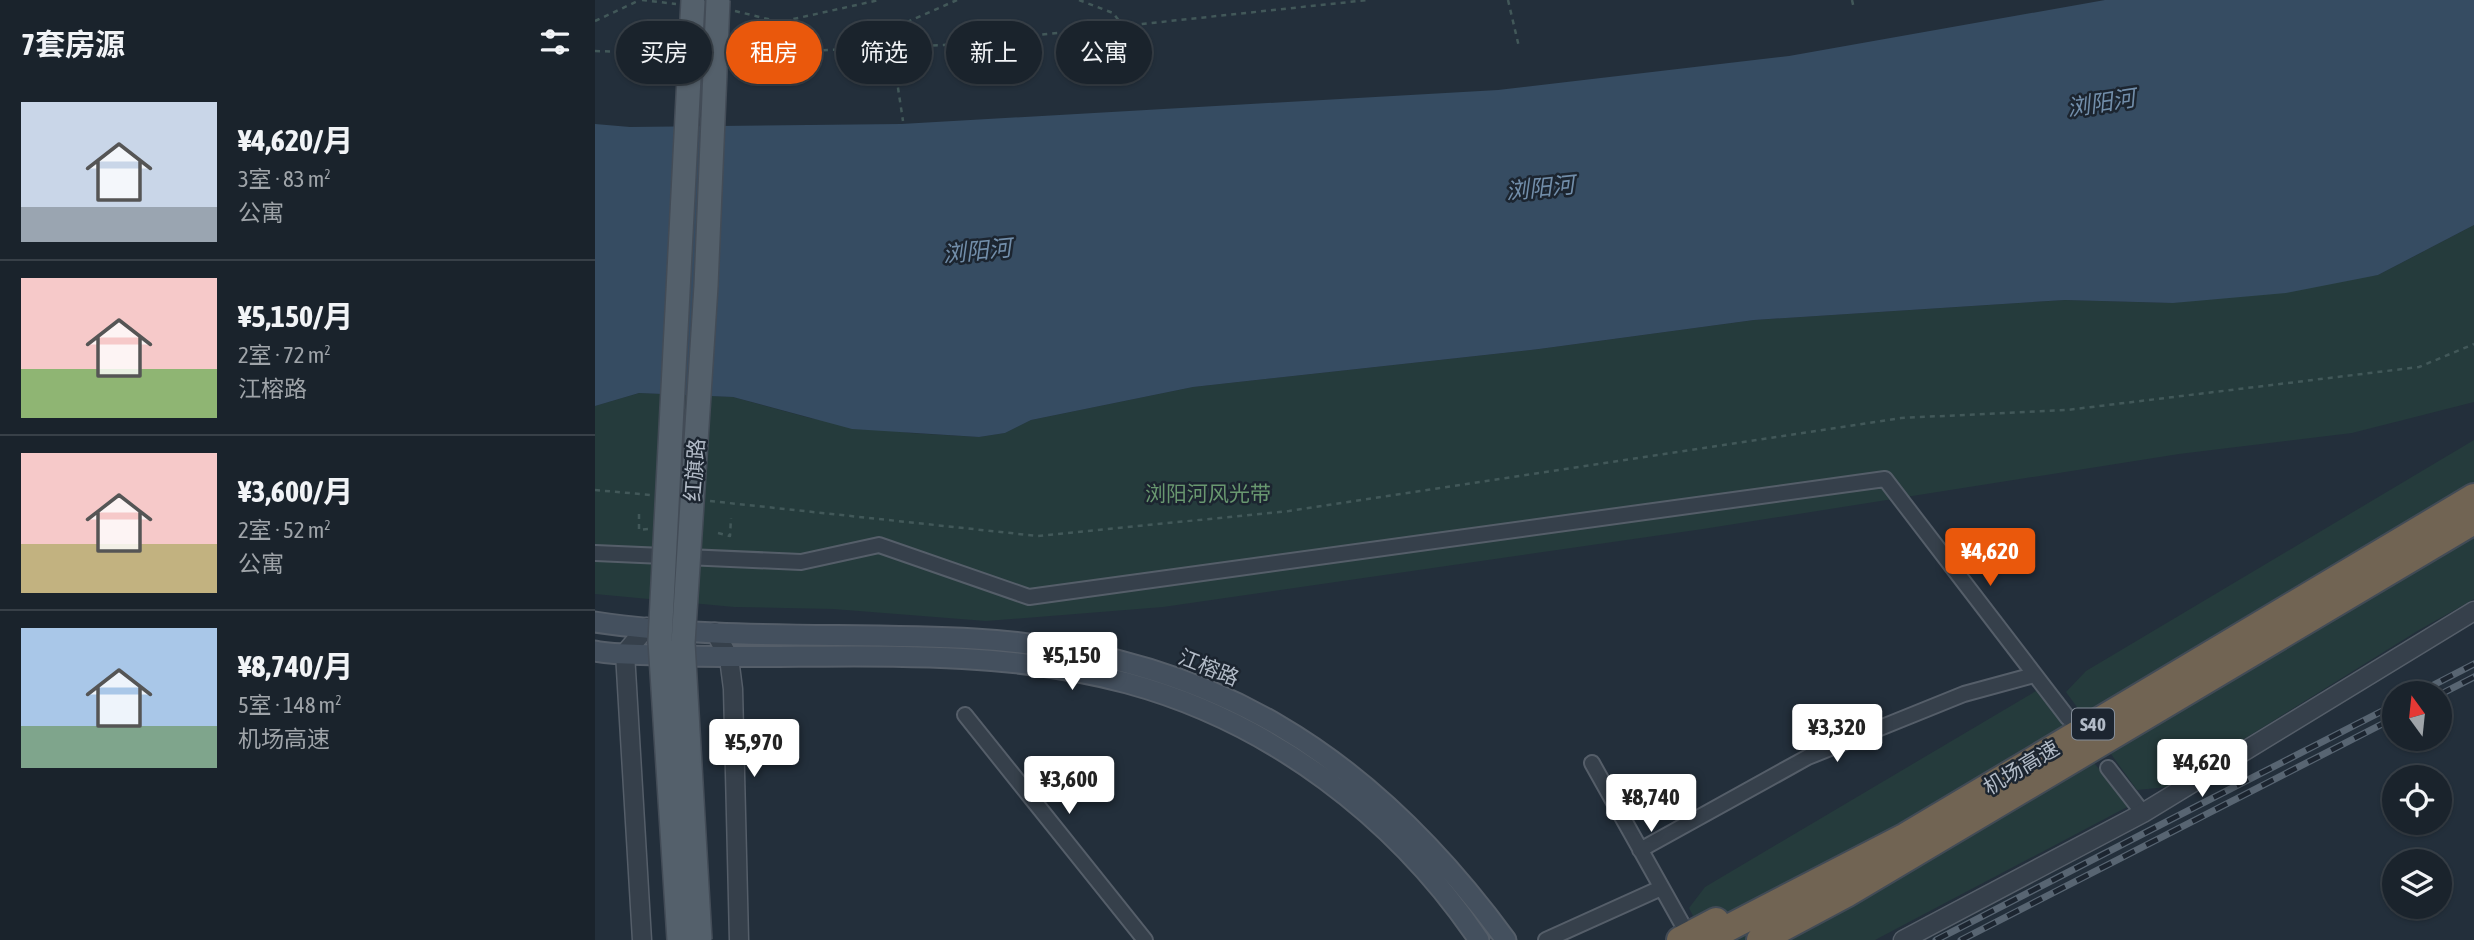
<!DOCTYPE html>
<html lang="zh">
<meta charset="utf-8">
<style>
:root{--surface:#1a232c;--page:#232b34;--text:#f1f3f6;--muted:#9fa4a9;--line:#384048;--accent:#ea580c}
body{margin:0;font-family:"Asap Condensed","Noto Sans SC",sans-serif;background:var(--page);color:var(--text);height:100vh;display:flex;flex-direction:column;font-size:26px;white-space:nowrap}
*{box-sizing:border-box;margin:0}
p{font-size:23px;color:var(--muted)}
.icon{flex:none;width:38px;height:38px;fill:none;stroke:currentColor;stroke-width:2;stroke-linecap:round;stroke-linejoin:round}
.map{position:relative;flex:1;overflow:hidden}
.side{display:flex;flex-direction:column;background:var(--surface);width:595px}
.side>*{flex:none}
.top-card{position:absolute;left:21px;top:21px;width:665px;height:63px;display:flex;gap:14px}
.needle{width:46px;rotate:345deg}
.controls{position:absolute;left:1787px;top:681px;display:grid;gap:14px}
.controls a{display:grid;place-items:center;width:70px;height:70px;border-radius:50%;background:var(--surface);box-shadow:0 2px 5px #0004,0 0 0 2px var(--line);font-size:35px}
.price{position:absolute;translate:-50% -60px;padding:0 16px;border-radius:7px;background:#fff;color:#222;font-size:23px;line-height:46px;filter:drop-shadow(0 2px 4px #0008)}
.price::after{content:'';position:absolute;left:50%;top:42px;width:21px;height:16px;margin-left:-10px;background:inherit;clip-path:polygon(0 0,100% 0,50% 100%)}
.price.on{background:var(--accent);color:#fff}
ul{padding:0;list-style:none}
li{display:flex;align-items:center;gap:21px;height:175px;padding:0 21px}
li+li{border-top:2px solid var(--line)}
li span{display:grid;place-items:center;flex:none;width:196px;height:140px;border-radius:0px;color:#555}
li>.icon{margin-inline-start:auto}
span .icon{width:84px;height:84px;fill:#fffc;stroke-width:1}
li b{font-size:30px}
h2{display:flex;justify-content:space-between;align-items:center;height:84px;padding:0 21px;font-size:30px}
.chip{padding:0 24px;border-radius:32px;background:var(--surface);box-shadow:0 2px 5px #0004,0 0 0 2px var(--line);font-size:24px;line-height:63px}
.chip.on{background:var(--accent);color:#fff}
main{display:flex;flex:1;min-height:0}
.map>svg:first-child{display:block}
</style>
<main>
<section class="side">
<h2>7套房源<svg class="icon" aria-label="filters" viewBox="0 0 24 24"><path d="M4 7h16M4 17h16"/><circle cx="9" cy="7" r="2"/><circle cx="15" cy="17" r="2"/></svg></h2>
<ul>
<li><span style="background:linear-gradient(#c9d6e8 75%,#9aa5b1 0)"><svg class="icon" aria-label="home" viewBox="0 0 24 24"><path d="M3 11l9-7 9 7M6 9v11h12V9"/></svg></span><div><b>¥4,620/月</b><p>3室 · 83 m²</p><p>公寓</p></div></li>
<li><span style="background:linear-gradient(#f6c9c9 65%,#8fb573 0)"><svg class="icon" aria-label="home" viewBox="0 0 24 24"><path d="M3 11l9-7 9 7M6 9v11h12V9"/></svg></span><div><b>¥5,150/月</b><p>2室 · 72 m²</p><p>江榕路</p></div></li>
<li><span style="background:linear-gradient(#f6c9c9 65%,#c2b280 0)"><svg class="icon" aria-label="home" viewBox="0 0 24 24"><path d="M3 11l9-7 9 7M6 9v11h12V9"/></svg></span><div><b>¥3,600/月</b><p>2室 · 52 m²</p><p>公寓</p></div></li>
<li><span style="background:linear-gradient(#a9c7e8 70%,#7fa58c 0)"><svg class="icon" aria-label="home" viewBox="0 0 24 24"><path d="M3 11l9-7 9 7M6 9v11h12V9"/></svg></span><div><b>¥8,740/月</b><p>5室 · 148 m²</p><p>机场高速</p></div></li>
</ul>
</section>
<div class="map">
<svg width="1879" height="940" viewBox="0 0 1879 940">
<rect width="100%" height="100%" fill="#232f3b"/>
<path fill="#253b3c" d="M1879 225V402L1757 433 1584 454 1108 529 568 607 391 621 238 609 139 607 0 594V406L44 393 138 397 215 418 315 433 384 437 410 433 436 420 598 387 944 349 1159 320 1470 300 1578 303 1783 275Z
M1879 440V599L1824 630 1572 787 1542 790 1471 692 1491 671Z
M1441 691 1534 806 1280 940H1110L1094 908 1110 887Z"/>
<path fill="#364c62" d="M1510 0H1879V225L1783 275 1691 293 1578 303 1470 300 1159 320 944 349 598 387 436 420 410 433 384 437 257 429 138 397 44 393 0 406V124L35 127 306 124 903 90 1194 56Z"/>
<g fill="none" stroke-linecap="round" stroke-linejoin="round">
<defs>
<path id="minor" d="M0 553 206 562 284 545 434 597 1290 479 1473 718
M370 715 550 940
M997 763 1086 922
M1513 768 1548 813
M1045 850 1213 757 1369 694 1439 675
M951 940 1066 888"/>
<path id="tertiary" d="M120 632 134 658 138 689 144 940
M47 940 30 653 52 627
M1308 940 1548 813 1879 611"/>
<path id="secondary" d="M0 622C126 641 253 632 380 639 615 653 774 753 911 940
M0 651C20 655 43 654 63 655 129 658 194 656 259 656 351 656 443 659 532 683 676 722 801 817 884 940"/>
<path id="motorway" d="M1085 940 1121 921
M1110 940 1311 836 1879 497
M1165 940 1251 894 1879 521"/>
</defs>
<use href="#minor" stroke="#555e69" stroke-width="18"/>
<use href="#tertiary" stroke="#555e69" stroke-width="21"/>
<use href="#secondary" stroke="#555e69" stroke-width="23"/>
<use href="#motorway" stroke="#424b56" stroke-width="30"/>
<path stroke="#425859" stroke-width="2.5" stroke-dasharray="5 5" stroke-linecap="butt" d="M47 0 81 4
M484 0 518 13 528 26
M913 0 924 47
M1257 0 1259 9
M140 11 185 22 284 0
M0 21 45 0
M185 22 221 50
M284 48 294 30 362 0
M297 48 308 121
M0 51 76 53
M138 54 349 45 773 0
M0 490 56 495
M115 501 443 536 694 511 1306 418 1472 410 1824 367 1879 344
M44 514V530L54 529
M123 533 135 536 136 518"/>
<use href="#minor" stroke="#36404b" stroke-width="14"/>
<use href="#tertiary" stroke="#36404b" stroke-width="18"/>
<use href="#secondary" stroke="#44505e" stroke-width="19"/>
<use href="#motorway" stroke="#716453" stroke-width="26"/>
<defs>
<path id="rail" d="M1823 693 1879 664
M1844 695 1879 677
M1341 940 1799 705
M1366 940 1799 718"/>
</defs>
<use href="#rail" stroke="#586572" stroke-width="7"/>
<use href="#rail" stroke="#1c2530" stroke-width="4.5" stroke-dasharray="13" stroke-linecap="butt"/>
<defs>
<path id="primary-bridge" d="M84 940 65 641 98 0
M105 940 88 643 111 286 123 0"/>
</defs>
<use href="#primary-bridge" stroke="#434c57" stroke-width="26" stroke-linecap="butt"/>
<use href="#primary-bridge" stroke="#54606b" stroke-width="23"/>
</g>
<g text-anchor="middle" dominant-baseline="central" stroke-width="5" stroke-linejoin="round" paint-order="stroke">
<rect fill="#1c2530" stroke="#858e9a" stroke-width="2" x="1477" y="708.5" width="42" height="31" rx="5"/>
<g font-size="19" font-weight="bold" fill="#b2bbc7">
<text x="1498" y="724">S40</text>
</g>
<g font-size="21" fill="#b2bbc7" stroke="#1c2530">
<text transform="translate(99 470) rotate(-86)">红旗路</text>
<text transform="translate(614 667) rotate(22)">江榕路</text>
<text transform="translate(1426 767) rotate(-31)">机场高速</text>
</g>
<g font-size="21" fill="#699870" stroke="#1c2530">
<text x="613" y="493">浏阳河风光带</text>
</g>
<g font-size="23" font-style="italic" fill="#728eaa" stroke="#1c2530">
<text transform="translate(1506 103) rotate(-9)">浏阳河</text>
<text transform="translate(945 188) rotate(-6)">浏阳河</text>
<text transform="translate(382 251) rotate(-6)">浏阳河</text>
</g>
</g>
</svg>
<div class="controls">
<a><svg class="needle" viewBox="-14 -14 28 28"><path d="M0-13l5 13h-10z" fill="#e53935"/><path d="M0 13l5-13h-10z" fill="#9fa4a9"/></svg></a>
<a><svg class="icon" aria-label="locate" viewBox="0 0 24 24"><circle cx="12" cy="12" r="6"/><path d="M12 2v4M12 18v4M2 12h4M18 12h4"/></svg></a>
<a><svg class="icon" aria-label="layers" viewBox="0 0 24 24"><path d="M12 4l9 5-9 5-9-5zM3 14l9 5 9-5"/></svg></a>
</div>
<b class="price on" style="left:1395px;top:588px">¥4,620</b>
<b class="price" style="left:477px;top:692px">¥5,150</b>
<b class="price" style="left:1242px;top:764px">¥3,320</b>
<b class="price" style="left:159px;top:779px">¥5,970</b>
<b class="price" style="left:1607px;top:799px">¥4,620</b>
<b class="price" style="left:474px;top:816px">¥3,600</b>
<b class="price" style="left:1056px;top:834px">¥8,740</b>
<div class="top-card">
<a class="chip">买房</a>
<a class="chip on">租房</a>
<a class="chip">筛选</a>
<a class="chip">新上</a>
<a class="chip">公寓</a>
</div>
</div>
</main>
